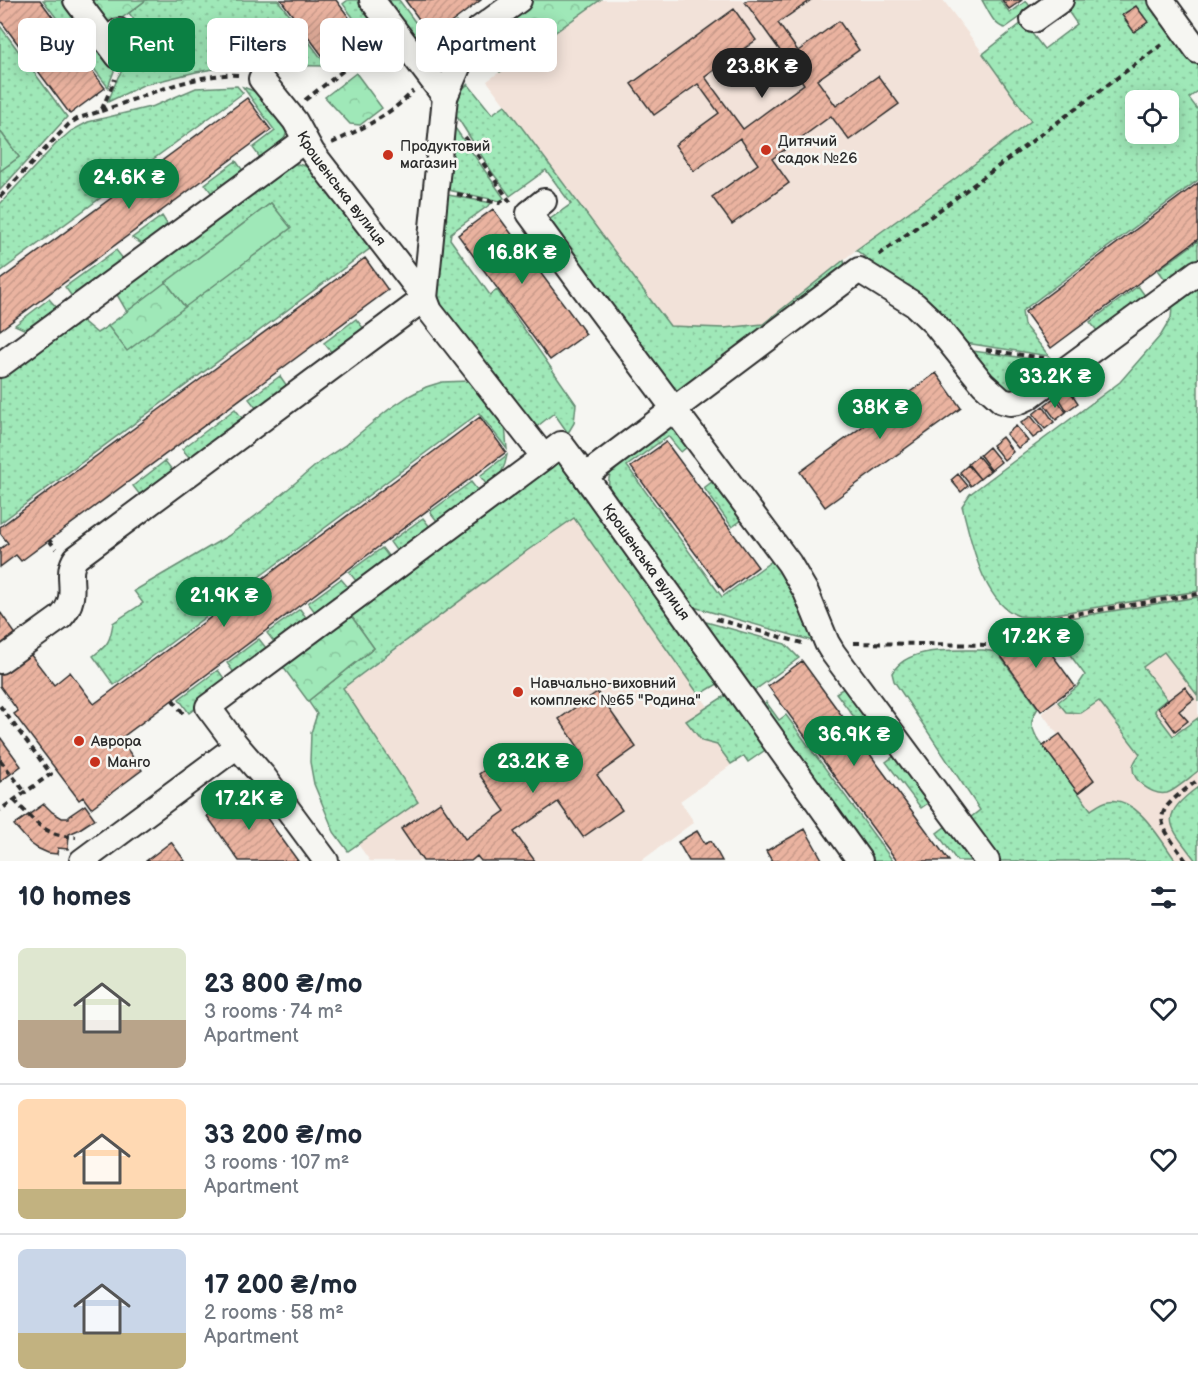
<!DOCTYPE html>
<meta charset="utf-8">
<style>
:root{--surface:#fff;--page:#f2f2f3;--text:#1f2937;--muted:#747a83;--line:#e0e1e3;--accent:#0b8043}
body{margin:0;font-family:"Balsamiq Sans",sans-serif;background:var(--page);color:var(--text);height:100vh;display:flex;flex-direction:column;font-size:22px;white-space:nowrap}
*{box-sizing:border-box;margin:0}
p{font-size:20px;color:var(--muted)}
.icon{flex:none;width:33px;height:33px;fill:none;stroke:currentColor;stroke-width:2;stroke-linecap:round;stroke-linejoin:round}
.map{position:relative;height:861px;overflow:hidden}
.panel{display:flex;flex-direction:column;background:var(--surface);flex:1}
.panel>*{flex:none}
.hud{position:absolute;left:18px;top:18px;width:600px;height:54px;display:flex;gap:12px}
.buttons{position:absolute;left:1125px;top:90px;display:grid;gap:12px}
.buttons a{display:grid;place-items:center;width:54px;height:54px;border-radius:9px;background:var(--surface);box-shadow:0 3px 15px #0003;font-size:30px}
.price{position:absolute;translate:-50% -51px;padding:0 14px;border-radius:21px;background:var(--accent);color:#fff;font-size:20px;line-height:39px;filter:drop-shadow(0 2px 3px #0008)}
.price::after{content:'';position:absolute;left:50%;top:36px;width:18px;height:14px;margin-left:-9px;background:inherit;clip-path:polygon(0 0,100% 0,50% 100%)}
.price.active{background:#222;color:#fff}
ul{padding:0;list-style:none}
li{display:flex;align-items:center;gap:18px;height:150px;padding:0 18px}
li+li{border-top:2px solid var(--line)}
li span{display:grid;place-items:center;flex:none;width:168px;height:120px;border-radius:9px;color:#555}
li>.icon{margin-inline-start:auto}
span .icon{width:72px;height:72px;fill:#fffc;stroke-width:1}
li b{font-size:26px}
h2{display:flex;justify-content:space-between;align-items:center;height:72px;padding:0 18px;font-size:26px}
.chip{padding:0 21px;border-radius:9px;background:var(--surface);box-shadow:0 3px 15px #0003;font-size:21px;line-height:54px}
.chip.active{background:var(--accent);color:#fff}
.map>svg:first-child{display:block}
</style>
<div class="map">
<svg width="1198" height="861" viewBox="0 0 1198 861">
<defs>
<pattern id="grass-dots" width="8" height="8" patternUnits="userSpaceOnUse" patternTransform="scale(1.5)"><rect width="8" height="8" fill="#9fe8b8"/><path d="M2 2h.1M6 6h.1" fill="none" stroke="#89c79e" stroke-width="1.8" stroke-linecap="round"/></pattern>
<pattern id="forest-crowns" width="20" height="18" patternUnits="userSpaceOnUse" patternTransform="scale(1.5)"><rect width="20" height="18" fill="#9fe8b8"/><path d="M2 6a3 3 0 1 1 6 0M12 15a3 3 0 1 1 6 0" fill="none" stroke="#89c79e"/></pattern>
<pattern id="building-hatch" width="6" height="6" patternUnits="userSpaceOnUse" patternTransform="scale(1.5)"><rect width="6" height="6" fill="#eab3a0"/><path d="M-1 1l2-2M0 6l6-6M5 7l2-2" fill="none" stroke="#c99a8a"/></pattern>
</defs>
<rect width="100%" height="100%" fill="#f6f6f2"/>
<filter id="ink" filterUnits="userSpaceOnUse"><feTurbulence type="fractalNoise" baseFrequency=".0167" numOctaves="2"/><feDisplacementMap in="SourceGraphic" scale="12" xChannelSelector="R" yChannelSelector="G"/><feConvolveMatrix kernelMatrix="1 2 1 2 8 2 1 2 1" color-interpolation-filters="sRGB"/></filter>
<g filter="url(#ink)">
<path fill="#f2e2d9" d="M600 0H943L998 73 1031 121 956 178 856 250 763 324 724 328 670 326 487 81Z
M1198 433V861H1106L1073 793 1091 780 1042 713 1077 687 1085 675 1047 624 1032 627 990 560Z
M574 518 676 662 744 756 680 801 694 822 641 861H370L342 822 328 699 377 664 528 550Z"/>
<path fill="url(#grass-dots)" stroke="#658a72" stroke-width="1.5" fill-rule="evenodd" d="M43 0H61L86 34 75 43Z
M146 0H278L327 66 237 65 196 72 143 85 108 102 118 77 121 72 155 49 129 13Z
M348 0H357L377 26 365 34 343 4Z
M390 0H399L429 41 456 22 463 31 432 51 422 54 391 8Z
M982 0H1000L1010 13 1026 1 1032 9 1005 28C993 25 988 10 982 0Z
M1072 0H1153L1198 62V91L1189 98 1198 110V180L1022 311 1024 325 1049 356 959 342 922 301 856 250 956 178 1031 121 983 54 1023 22 1044 49 1077 24 1065 7ZM1136 100H1168V134H1136Z
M0 26 67 117 0 190V171L19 157 0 131Z
M100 50 114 71 108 87 82 53Z
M468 84 492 114 505 105 670 326 724 328 763 324 844 260 845 269 677 398 546 222 571 204 546 170 510 196 492 172 454 112 457 94Z
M237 86 243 93 0 272V204L56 144 71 131 88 122 154 106 196 88Z
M243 87 259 93 287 129C286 144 272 151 261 159L253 148 275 131Z
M446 115 504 198 500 201 438 188Z
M236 161 244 172 213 195 205 184Z
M290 164H298L305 166 318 175 375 245 0 523V374L80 319 97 333 108 326 127 350 290 227 271 203 127 312 116 293Z
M437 193 492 203 451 233 450 239 490 295 497 290 576 404 574 423 568 433 554 413 534 429 427 293Z
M162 216 169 227 144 245 132 238Z
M1198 241V259L1167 282 1158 270Z
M116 250 124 260 73 298 65 287Z
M1198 280V591L1042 616C1035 616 1026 618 1019 616 982 603 971 539 962 506L970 494 1120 382 1161 335 1171 318 1173 298Z
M1138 286 1146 297 1098 332 1090 322Z
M49 299 58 309 28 331 15 325Z
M356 319 364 329 332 353 324 343Z
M965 350 1063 363 1024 391H1007Z
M280 376 287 386 257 409 249 399Z
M469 381 475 383 505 425 507 449 479 413 114 685 93 656C108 645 110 642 113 623L143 603 134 591 228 536 262 511 321 461 344 446 388 410 409 396 426 387 442 382Z
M235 409 243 419 190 458 182 449Z
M668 422 687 447 681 452 668 436 627 466 722 597 776 558 820 643 690 606 611 495C609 487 607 480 611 472 618 456 654 434 668 422Z
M507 455C505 469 499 479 489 488L480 476Z
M557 456 721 682 699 695 574 518 528 550 343 688 418 802 348 851 334 832 314 784 310 762 311 733 317 714 308 701 374 648 349 613Z
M165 461 173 471 140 495 133 486Z
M713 481 742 520 732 527 704 488Z
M471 482 482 496 441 526 430 512Z
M423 518 434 532 400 556 390 542Z
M382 548 393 562 360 586 349 572Z
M341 579 352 592 319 617 308 603Z
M1198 597V701V696L1164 652 1143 667 1167 699 1156 708 1155 712 1173 736 1198 718V771C1190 777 1176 790 1167 793 1153 796 1132 781 1133 767 1134 761 1137 758 1140 754L1099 701 1081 713 1066 712 1058 702 1077 687 1085 675 1047 624 1051 621Z
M300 609 310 623 278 647 267 633Z
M699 620 785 644 799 658 751 693Z
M259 639 270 653 237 677 227 663Z
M983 650 997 652 1038 708C1030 721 1030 724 1037 738L1091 810C1096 807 1102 802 1108 801 1137 795 1161 841 1176 861H995L966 821 980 810 894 681 892 673C909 645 954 651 983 650Z
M218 670 228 684 189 713 179 699Z
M844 688 879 736 872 741 836 693Z
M729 693 768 748 748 762 744 756 731 764 717 745 702 741 686 721Z
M766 702 779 720 786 715 893 861H870L760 706Z
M894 756 928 803 921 808 886 762Z
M1198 787V861H1196C1170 826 1156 818 1198 787Z
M946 826 972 861H957L937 833Z"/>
<path fill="url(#forest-crowns)" stroke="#658a72" stroke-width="1.5" d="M84 0H146L114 24 109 25Z
M528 0H600L500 72 475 39Z
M356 73 382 108 360 125 350 124 325 97Z
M166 282 185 307 127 351 108 326Z
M349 613 374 648 308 701 280 663Z"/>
<path fill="#9fe8b8" stroke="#658a72" stroke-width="1.5" d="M0 131 19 157 0 171Z
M271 203 291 228 185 307 166 282Z"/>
<path fill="url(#building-hatch)" stroke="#2b2b2b" stroke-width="1.5" d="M0 0H40L105 88 70 114 0 20Z
M281 0H336L363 36 327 62Z
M405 0H481L432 37Z
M748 0H811L778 23 798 51 839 21 859 50 817 80 836 106 878 76 899 104 849 140 831 116 772 159 789 183 732 224 712 197 758 164 740 138 694 171 675 145 719 113 698 84 654 115 631 84 734 9 756 40 705 77 743 129 804 84 745 2Z
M1002 0H1022L1009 9Z
M1136 6 1148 22 1134 32 1122 15Z
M247 98 271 130 0 330V280Z
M1198 183V239L1051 348 1025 312Z
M493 209 586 334 550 360 458 235Z
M365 258 388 290 21 561 16 555 0 567V549L8 543 0 533V527Z
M936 373 961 408 825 507 800 472Z
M1068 388 1078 403 1067 411 1057 395Z
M1055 397 1066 412 1056 420 1045 405Z
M1043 406 1054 422 1045 429 1033 414Z
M1031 416 1043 431 1033 438 1021 423Z
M480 417 506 452 120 739 142 770 91 808 83 797 79 800 14 714 18 711 0 686V670L27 650 54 685 70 672 94 704Z
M1016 426 1028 441 1018 448 1006 434Z
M1002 437 1013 452 1004 460 992 445Z
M666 442 758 567 724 592 631 467Z
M989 447 1001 462 991 470 980 455Z
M978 456 990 471 980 479 968 464Z
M968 465 980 479 971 486 960 472Z
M958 474 968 486 961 492 951 480Z
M0 612 17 636 0 649Z
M1032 627 1075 686 1041 711 998 652Z
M802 661 872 757 949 861H897L768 686Z
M1185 687 1194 699 1179 711 1188 721 1175 731 1158 708Z
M597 692 636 747 597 775 622 810 583 837 558 802 514 832 535 861H481L477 856 471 861H423L401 829 440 802 465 839 505 811 479 774 518 747 543 782 583 754 559 719Z
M1060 734 1094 780 1078 793 1043 746Z
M0 737 21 766 0 782Z
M246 788 269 821 298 861H239L207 816Z
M44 804 52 812 62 818H69V816L85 805 95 819 78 830 69 834 68 849 58 848 57 854 48 853 37 848 30 843 14 825Z
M805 829 823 861H772L766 851Z
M697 831 705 844 711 841 722 861H689L678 842Z
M171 842 185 861H146Z"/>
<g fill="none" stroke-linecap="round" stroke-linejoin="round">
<defs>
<g id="minor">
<path d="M76 0 118 56 131 46 119 31 106 41"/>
<path d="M372 0 445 97 425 298"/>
<path d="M1161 0 1198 51"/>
<path d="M1033 20 1061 0"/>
<path id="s1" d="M261 79 295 121 312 152 425 298 430 311 544 457 561 444 585 476 860 861"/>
<path d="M445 97 471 37 479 29 519 0"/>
<path d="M544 201 529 213 583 287 789 563 806 592 827 643 833 653 987 861"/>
<path d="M0 365 305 140"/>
<path d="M585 476 859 270 915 305 934 323 983 384 1002 401 1010 403 1018 402 1027 398 1198 272"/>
<path d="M0 661 61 617C82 594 63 576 76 558L425 298"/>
<path d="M82 861 237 746"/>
<path d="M326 861 264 777 237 746 208 707 544 457"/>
</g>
</defs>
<use href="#minor" stroke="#2b2b2b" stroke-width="28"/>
<path stroke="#2b2b2b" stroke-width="4" stroke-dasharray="6 4.5" stroke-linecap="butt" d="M305 100 378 44
M101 111C143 97 196 72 240 75
M465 137 511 203
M332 143C361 129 391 115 413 91
M457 194 499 203 507 198
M0 197 69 124 79 118 101 111 115 79
M879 255 1164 43
M986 350 1044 358
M49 540 56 549
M716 619 802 643
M854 643 991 645 1014 628 1050 618 1198 594
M173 700 185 716
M0 706 51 774 0 810
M0 760 25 792
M14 800C35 821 43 836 76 837
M1186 861C1153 816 1152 814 1198 780"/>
<use href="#minor" stroke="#f6f6f2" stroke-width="24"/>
</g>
</g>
<g fill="#c8321e" stroke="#f6f6f2" stroke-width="2">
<circle cx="766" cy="150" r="6"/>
<circle cx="388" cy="155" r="6"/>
<circle cx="518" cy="692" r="6"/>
<circle cx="79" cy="741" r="6"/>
<circle cx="95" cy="762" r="6"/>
</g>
<g text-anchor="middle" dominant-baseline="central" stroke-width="5" stroke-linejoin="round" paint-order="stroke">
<g font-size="15" fill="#2b2b2b" stroke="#f6f6f2" text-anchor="start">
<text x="778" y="141">Дитячий<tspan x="778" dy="17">садок №26</tspan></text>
<text x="400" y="146">Продуктовий<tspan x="400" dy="17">магазин</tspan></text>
<text x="530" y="683">Навчально-виховний<tspan x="530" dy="17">комплекс №65 "Родина"</tspan></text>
<text x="91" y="741">Аврора</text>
<text x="107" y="762">Манго</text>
</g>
<g font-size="15" fill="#2b2b2b" stroke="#f6f6f2">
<text stroke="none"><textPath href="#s1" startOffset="136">Крошенська вулиця</textPath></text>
<text stroke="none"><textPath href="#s1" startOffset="640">Крошенська вулиця</textPath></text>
</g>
</g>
</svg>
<div class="buttons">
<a><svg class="icon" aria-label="locate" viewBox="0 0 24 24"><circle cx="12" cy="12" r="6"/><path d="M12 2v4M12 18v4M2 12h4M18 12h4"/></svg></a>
</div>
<b class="price active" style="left:762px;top:99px">23.8K ₴</b>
<b class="price" style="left:129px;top:210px">24.6K ₴</b>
<b class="price" style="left:522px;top:285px">16.8K ₴</b>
<b class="price" style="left:1055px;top:409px">33.2K ₴</b>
<b class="price" style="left:880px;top:440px">38K ₴</b>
<b class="price" style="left:224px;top:628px">21.9K ₴</b>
<b class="price" style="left:1036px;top:669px">17.2K ₴</b>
<b class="price" style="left:854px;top:767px">36.9K ₴</b>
<b class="price" style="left:533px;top:794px">23.2K ₴</b>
<b class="price" style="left:249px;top:831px">17.2K ₴</b>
<div class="hud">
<a class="chip">Buy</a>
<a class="chip active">Rent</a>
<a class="chip">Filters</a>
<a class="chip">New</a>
<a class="chip">Apartment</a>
</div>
</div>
<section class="panel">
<h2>10 homes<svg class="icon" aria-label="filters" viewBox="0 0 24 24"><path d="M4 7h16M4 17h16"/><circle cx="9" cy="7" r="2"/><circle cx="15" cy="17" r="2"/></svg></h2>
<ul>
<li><span style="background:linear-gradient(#dfe7d0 60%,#b9a48a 0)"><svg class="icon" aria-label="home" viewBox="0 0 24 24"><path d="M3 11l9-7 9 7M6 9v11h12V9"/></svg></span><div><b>23 800 ₴/mo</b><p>3 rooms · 74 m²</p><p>Apartment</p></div><svg class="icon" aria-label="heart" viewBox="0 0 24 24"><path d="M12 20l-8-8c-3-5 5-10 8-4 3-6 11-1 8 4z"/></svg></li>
<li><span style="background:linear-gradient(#ffd9b3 75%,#c2b280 0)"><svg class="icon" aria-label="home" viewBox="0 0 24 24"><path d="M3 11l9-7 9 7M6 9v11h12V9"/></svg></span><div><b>33 200 ₴/mo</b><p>3 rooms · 107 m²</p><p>Apartment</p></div><svg class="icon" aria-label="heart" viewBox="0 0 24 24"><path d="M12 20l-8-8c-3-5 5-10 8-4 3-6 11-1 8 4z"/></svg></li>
<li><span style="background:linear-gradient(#c9d6e8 70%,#c2b280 0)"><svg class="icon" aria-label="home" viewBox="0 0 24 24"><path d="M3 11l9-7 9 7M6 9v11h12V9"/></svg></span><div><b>17 200 ₴/mo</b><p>2 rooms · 58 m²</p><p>Apartment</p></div><svg class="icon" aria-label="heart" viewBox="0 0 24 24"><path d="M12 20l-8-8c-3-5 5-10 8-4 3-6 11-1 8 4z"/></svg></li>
</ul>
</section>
